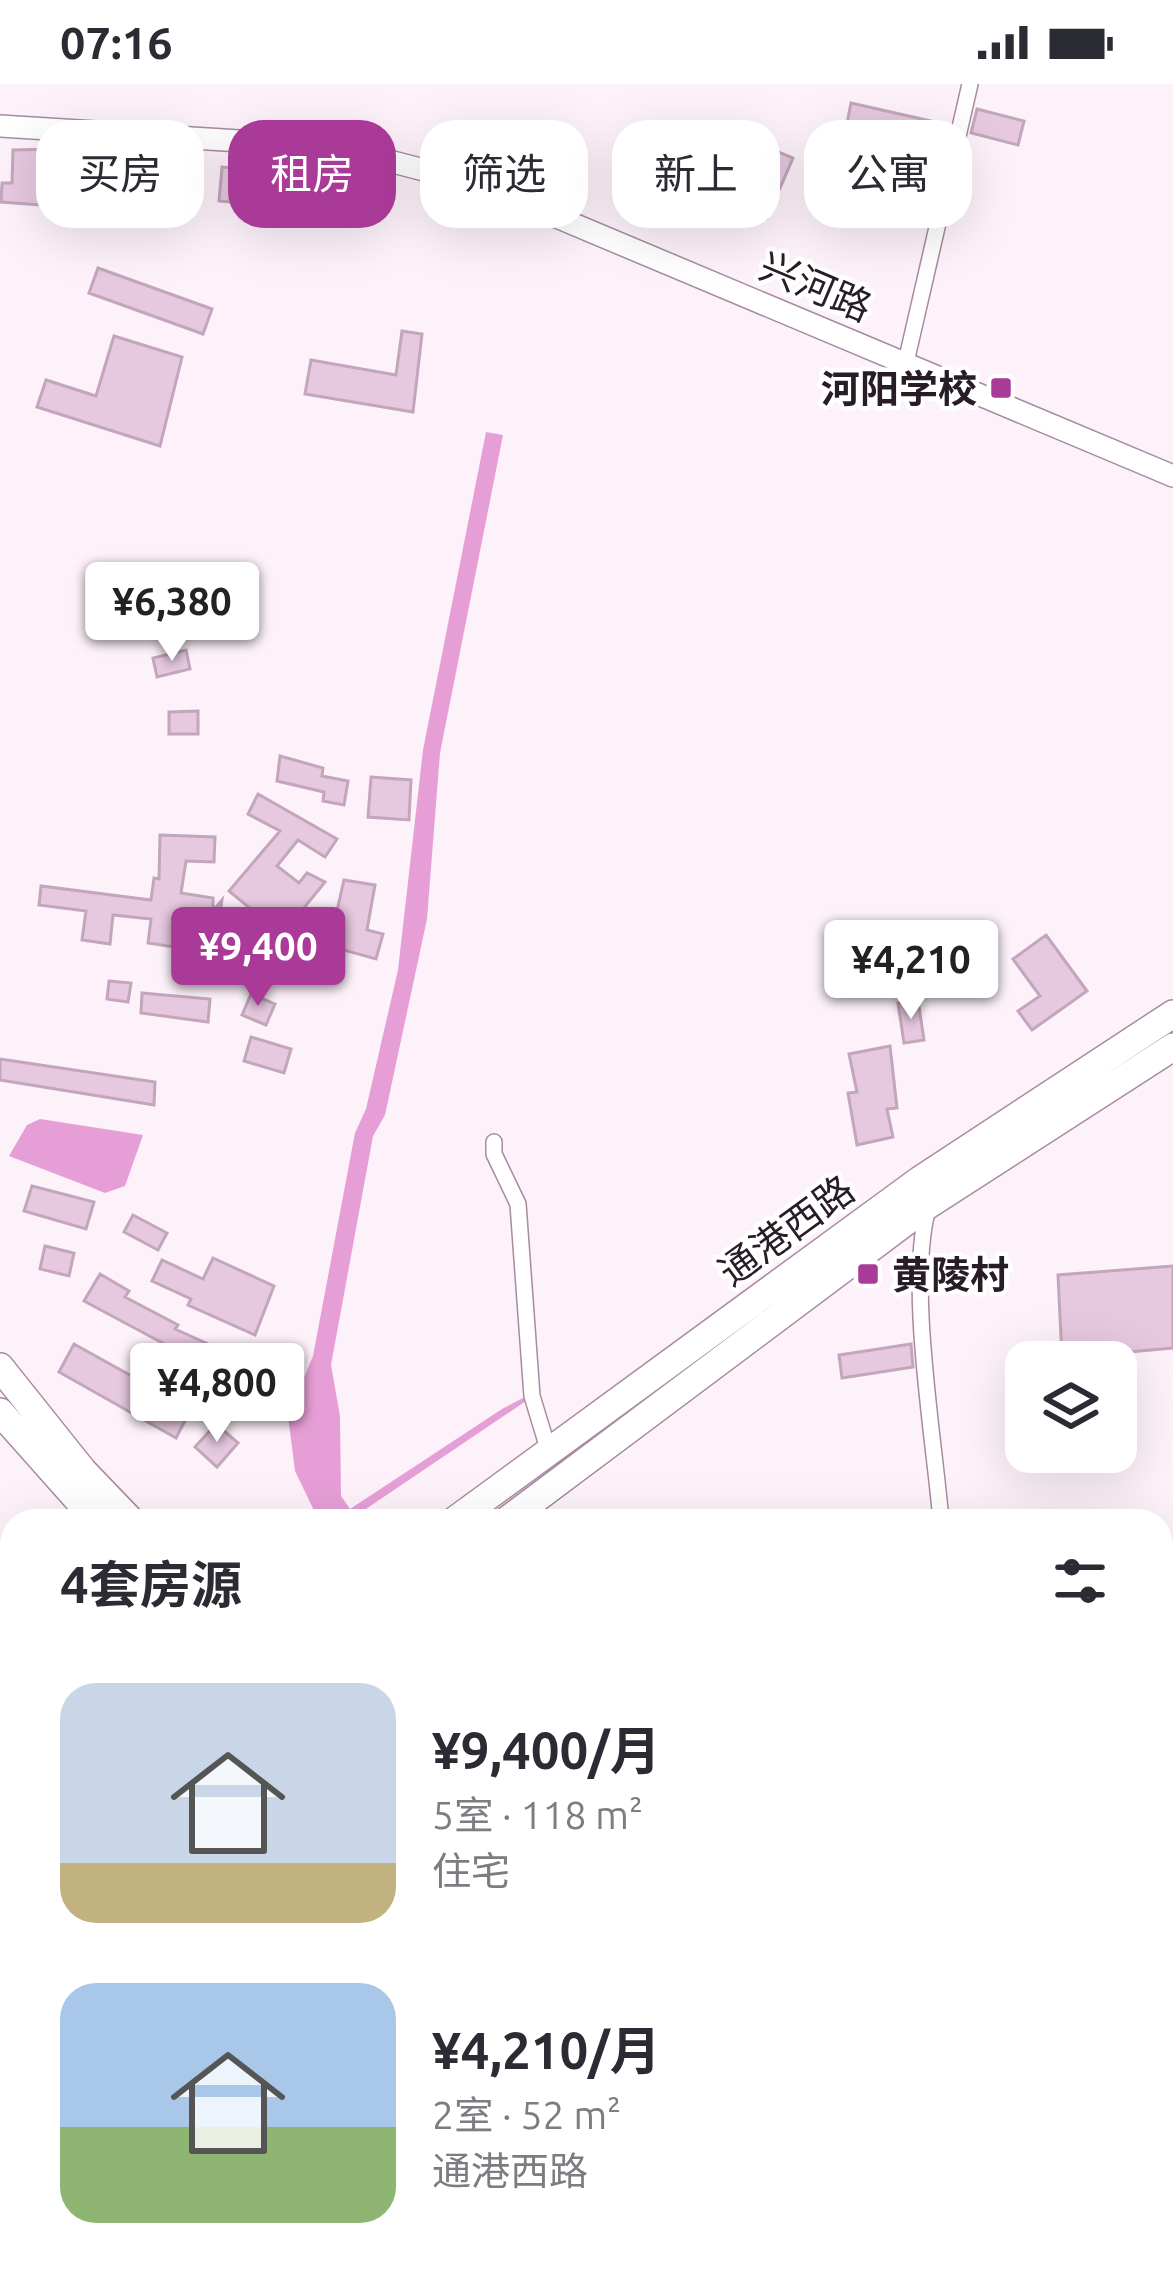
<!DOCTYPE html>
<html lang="zh">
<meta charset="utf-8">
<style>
:root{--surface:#fff;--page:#f2f2f3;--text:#2b2b33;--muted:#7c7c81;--accent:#a93a97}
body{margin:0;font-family:Ubuntu,"Noto Sans SC",sans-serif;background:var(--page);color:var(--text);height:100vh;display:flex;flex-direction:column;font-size:45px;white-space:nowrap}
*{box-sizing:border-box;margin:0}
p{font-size:39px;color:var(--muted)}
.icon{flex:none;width:66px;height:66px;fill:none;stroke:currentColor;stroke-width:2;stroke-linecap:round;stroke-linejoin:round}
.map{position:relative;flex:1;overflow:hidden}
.panel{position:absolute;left:0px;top:1425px;width:1173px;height:771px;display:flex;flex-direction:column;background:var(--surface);border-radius:36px 36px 0 0;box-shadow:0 12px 48px #0002}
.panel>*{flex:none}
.banner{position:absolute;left:36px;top:36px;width:1101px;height:108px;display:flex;gap:24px}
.buttons{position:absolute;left:1005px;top:1257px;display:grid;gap:24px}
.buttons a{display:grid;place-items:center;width:132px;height:132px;border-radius:24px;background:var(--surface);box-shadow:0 12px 48px #0002;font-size:60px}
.price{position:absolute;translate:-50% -102px;padding:0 27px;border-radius:12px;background:#fff;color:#222;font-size:39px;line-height:78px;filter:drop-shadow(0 3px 6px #0008)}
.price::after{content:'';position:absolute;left:50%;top:72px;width:36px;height:27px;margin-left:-18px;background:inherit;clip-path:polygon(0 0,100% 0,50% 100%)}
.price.active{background:var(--accent);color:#fff}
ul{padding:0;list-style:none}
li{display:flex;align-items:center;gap:36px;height:300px;padding:0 60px}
li span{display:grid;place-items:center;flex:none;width:336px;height:240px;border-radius:36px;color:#555}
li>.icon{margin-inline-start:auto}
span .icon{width:144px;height:144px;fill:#fffc;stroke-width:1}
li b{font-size:51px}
h2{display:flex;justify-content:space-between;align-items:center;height:144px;padding:0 60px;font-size:51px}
.pill{padding:0 42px;border-radius:36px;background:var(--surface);box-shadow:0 12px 48px #0002;font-size:42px;line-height:108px}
.pill.active{background:var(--accent);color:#fff}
.status{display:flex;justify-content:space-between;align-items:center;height:84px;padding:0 60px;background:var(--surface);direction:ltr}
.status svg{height:33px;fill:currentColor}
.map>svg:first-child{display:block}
</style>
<div class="status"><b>07:16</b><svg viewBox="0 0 49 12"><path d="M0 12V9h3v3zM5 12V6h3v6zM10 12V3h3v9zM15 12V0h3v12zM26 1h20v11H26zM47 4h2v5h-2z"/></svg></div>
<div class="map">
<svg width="1173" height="2195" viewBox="0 0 1173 2195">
<rect width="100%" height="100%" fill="#fdf1fa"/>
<path fill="#e69fd6" d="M486 348 503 351 440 669 427 835 385 1031 373 1052 331 1281 340 1332 341 1412 350 1425 502 1325 525 1313 526 1317 348 1437H319L295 1387 288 1332 313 1272 355 1049 366 1025 398 886 423 666Z
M40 1035 143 1051 125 1102 105 1109 9 1072 27 1041Z
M1173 1893V1939L1161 1942V1896Z
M12 2151V2184H116L69 2195H0V2154Z"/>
<path fill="#e6c8df" stroke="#c3a6bc" stroke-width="3" d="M851 19 948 41 941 71 845 49Z
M977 25 1024 37 1018 61 971 49Z
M736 50 793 74 767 134 710 111Z
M54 65 165 74 164 91 56 82 53 122 1 118 2 99H12L13 66Z
M222 83 302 90 299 124 219 117Z
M836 83 934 104 927 134 830 113Z
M98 184 212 225 203 250 89 209Z
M402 247 422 250 413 328 305 310 311 276 396 291Z
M114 252 182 273 160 362 37 323 46 296 96 312Z
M186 566 190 585 157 593 153 574Z
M198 627V650H169V628Z
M280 672 323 684 322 692 348 697 344 721 323 717 324 708 277 697Z
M371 693 411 696 409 736 368 733Z
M258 710 337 755 325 773 298 756 277 782 299 799 307 789 325 798 286 846 268 832 255 849 245 842 241 877 214 873 251 825 229 807 280 747 248 730Z
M160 751 215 753 214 778 186 777 181 809 213 814V827L222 816 214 869 148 859 151 835 113 831 110 860 82 856 86 827 39 821 41 802 151 816 154 794 159 795Z
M344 796 375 801 367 846 383 850 376 875 329 862Z
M1046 851 1087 907 1032 946 1018 927 1040 912 1013 875Z
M109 897 131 899 128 918 107 915Z
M142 909 210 915 208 938 141 929Z
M251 910 275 920 266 941 242 931Z
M918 916 924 956 904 959 898 919Z
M251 953 291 965 284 989 244 977Z
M890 962 897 1024 887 1025 893 1053 857 1061 848 1009 857 1008 849 970Z
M0 975 155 998 154 1021 0 996Z
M32 1102 94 1118 86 1145 24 1127Z
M133 1131 167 1149 158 1166 124 1148Z
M45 1162 74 1169 69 1192 40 1185Z
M213 1174 274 1202 255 1251 188 1221 191 1215 152 1197 162 1176 203 1195Z
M1173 1182V1264L1062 1274 1058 1191Z
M100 1190 129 1207 125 1213 178 1241 175 1245 250 1279 241 1301 84 1217Z
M74 1260 191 1325 176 1354 59 1288Z
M911 1260 913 1283 842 1294 839 1271Z
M216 1340 238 1359 217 1383 195 1363Z"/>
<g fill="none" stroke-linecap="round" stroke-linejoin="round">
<defs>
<path id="lane" d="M1161 1829 1173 1825"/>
<path id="street" d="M906 278 970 0
M494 1058V1070L518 1120 532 1312 549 1368
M928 1124C907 1201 934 1352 941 1437"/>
<path id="secondary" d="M0 42 335 63 478 100 1173 392
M1161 1502 1173 1498"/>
<path id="primary" d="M0 1699 12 1695"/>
<path id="highway" d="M0 1283 83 1387 131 1437
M0 1328 97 1437
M454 1437 920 1096 1173 930
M506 1437 928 1121 1173 963
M6 1652 12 1646
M804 2184 815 2195
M849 2184 859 2195"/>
</defs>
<use href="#lane" stroke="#a78ba0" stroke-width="10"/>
<use href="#street" stroke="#a78ba0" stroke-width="18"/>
<use href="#secondary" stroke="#a78ba0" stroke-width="24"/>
<use href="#primary" stroke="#a78ba0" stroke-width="27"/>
<use href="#highway" stroke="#a78ba0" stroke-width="30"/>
<use href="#lane" stroke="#fff" stroke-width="8"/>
<use href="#street" stroke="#fff" stroke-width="15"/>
<use href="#secondary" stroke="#fff" stroke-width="21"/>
<use href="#primary" stroke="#fff" stroke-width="24"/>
<use href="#highway" stroke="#fff" stroke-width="27"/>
</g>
<g fill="#a93a97" stroke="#fff" stroke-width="4.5">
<rect x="989" y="292" width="24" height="24" rx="6"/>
<rect x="856" y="1178" width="24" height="24" rx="6"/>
</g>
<g text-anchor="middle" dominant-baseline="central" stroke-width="9" stroke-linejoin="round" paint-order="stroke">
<g font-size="39" fill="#281d26" stroke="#fff">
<text transform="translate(816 202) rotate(23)">兴河路</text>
<text transform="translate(786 1146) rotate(-36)">通港西路</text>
</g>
<g font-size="39" font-weight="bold" fill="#281d26" stroke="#fff" text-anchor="end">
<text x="977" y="304">河阳学校</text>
<text x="892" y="1190" text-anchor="start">黄陵村</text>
</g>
</g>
</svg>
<div class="buttons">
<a><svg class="icon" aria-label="layers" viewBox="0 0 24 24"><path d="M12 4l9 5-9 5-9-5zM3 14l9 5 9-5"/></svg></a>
</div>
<b class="price" style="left:172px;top:580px">¥6,380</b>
<b class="price active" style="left:258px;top:925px">¥9,400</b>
<b class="price" style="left:911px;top:938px">¥4,210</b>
<b class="price" style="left:217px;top:1361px">¥4,800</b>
<div class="banner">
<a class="pill">买房</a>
<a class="pill active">租房</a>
<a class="pill">筛选</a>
<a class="pill">新上</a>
<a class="pill">公寓</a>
</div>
<section class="panel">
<h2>4套房源<svg class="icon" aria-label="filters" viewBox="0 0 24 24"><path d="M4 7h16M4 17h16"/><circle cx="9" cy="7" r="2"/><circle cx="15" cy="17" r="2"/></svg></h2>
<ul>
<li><span style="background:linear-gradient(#c9d6e8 75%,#c2b280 0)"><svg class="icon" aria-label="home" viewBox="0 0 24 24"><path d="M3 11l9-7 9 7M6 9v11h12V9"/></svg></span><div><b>¥9,400/月</b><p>5室 · 118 m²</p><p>住宅</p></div></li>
<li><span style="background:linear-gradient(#a9c7e8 60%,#8fb573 0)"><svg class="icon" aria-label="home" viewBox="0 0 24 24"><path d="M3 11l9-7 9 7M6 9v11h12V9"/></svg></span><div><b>¥4,210/月</b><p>2室 · 52 m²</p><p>通港西路</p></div></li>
</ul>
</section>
</div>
